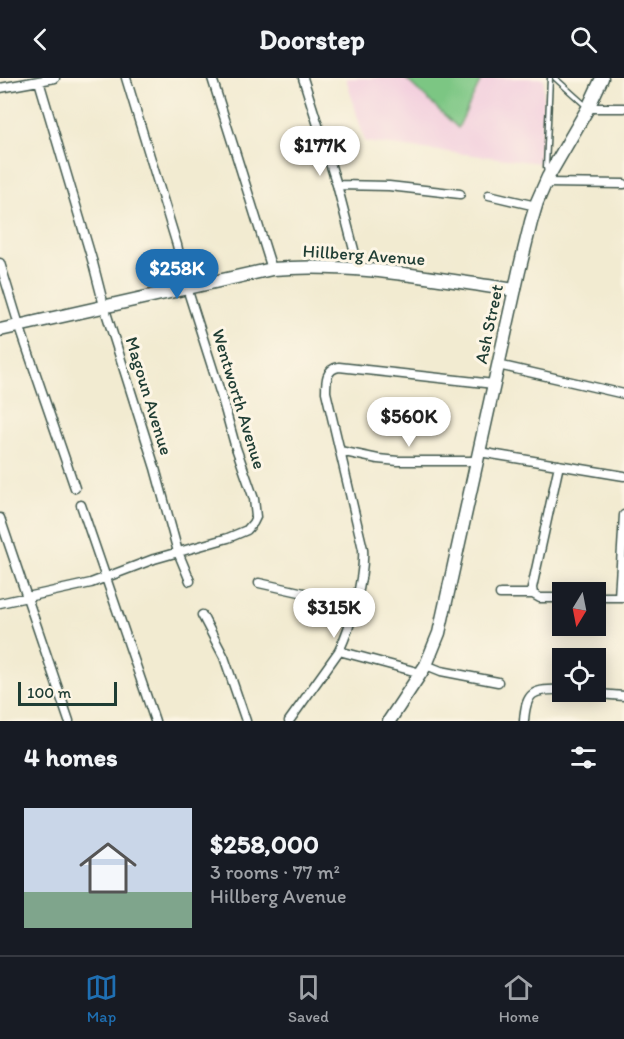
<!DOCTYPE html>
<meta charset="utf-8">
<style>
:root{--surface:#171b24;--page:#20242c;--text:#f1f3f6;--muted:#9ea1a6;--line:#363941;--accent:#1f6fb2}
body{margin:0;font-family:Itim,sans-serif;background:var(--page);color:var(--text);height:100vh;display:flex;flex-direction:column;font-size:22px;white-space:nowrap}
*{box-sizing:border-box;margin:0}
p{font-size:20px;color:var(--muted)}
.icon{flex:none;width:33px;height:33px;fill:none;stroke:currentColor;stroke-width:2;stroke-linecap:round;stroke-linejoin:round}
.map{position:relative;height:643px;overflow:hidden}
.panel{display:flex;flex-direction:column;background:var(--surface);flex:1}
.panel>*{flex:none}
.needle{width:39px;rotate:190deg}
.fabs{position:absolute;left:552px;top:504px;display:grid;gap:12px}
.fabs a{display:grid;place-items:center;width:54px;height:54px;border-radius:0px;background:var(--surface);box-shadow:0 3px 15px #0003;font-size:30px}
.scale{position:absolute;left:18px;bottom:15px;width:99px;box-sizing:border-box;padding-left:6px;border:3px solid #1f3d34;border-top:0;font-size:16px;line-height:21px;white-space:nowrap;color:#1f3d34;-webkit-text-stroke:4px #fcf5e5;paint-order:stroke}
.price{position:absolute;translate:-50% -51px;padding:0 14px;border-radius:21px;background:#fff;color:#222;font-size:20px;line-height:39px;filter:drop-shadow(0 2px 3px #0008)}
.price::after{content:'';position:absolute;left:50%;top:36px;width:18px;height:14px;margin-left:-9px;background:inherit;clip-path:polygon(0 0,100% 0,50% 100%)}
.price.active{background:var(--accent);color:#fff}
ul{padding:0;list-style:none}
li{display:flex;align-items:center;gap:18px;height:150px;padding:0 24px}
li+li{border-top:2px solid var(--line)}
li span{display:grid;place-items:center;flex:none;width:168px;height:120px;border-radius:0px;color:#555}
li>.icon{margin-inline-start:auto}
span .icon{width:72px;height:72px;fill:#fffc;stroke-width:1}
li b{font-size:26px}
h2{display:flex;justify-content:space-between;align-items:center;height:72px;padding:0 24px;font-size:26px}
header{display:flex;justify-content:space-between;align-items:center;height:78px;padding:0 24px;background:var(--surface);font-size:27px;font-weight:800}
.tab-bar{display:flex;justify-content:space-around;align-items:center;height:84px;border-top:2px solid var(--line);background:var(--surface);font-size:16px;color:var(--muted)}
.tab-bar a{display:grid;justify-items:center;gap:3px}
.tab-bar .active{color:var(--accent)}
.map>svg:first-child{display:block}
</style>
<header><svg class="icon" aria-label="back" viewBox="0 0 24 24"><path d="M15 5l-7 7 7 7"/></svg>Doorstep<svg class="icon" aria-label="search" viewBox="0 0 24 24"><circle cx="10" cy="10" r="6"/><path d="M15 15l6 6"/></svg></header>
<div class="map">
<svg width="624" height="643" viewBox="0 0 624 643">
<rect width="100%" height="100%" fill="#fcf5e5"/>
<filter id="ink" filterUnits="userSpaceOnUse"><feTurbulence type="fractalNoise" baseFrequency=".0167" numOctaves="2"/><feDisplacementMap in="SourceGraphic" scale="12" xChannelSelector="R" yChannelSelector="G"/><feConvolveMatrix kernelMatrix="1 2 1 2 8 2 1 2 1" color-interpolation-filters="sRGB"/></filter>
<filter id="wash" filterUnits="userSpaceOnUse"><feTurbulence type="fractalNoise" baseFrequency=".008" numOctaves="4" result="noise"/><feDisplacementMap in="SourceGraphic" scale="24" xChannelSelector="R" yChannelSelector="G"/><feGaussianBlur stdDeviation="1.35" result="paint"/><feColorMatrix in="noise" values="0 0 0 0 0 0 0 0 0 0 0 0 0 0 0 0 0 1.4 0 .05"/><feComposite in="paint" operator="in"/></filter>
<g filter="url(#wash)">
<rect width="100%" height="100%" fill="#f2ebd1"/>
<path fill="#f3cfde" d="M346 0H544L540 85 365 64Z"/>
<path fill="#7cc683" stroke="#4e825c" stroke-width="1.5" d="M405 0H482L458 50Z"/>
</g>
<g filter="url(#ink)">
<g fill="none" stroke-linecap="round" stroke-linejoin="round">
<defs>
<path id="lane" d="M555 0 585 27
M547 95 546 89 550 0"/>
<path id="street" d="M212 0 272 191
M303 0 337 107 359 191
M39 3 93 185 104 228 155 390 178 474 190 503
M0 10 55 0
M588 30H624
M545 105 624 106
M337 107 389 108 460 116
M489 117 536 128
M0 185 19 247 75 410
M498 287 624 316
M340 373 378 381 398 383H477
M479 374 624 398
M81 427 155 643
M0 440 69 643
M259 505 354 526
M500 516H533L540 520H562
M533 516 532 510 559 387
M596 519H624
M619 519 624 437
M0 525 91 505 154 481 228 460 247 452 253 445 256 439 254 421 235 367 222 320 187 210 177 167 126 0
M202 537 224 579 246 643
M339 573C351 548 365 499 363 471L326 314C326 303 326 291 339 289L494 306
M426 587 441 593 498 604
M573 614 624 618
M289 643 339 573 421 595
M524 643C526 613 534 611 562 612"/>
<path id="secondary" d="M0 252 272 191C352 184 435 201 515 212
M389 643 426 587 439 555 519 193 531 144 537 124 548 99 588 30 602 0"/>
</defs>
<use href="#lane" stroke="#3f574c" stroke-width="7"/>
<use href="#street" stroke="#3f574c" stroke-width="11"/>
<use href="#secondary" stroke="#3f574c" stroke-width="15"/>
<use href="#lane" stroke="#fff" stroke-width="4"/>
<use href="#street" stroke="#fff" stroke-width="8"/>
<use href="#secondary" stroke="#fff" stroke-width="12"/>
</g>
</g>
<g text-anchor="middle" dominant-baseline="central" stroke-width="6" stroke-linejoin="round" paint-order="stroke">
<g font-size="18" fill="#1f3d34" stroke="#fcf5e5">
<text transform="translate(364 177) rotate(4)">Hillberg Avenue</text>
<text transform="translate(489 246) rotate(-78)">Ash Street</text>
<text transform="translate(149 318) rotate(73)">Magoun Avenue</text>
<text transform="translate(239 321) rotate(73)">Wentworth Avenue</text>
</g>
</g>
</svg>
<div class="fabs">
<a><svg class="needle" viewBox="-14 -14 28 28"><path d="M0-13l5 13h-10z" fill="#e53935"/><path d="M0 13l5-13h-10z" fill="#9ea1a6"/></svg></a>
<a><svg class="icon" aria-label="locate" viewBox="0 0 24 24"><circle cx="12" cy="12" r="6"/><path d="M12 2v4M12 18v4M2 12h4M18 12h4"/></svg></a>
</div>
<div class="scale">100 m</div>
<b class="price" style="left:320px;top:99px">$177K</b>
<b class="price active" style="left:177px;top:222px">$258K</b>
<b class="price" style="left:409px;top:370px">$560K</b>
<b class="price" style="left:334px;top:561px">$315K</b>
</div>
<section class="panel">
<h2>4 homes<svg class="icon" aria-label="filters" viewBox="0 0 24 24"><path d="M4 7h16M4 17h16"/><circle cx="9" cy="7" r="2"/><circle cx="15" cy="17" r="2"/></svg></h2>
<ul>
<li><span style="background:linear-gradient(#c9d6e8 70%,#7fa58c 0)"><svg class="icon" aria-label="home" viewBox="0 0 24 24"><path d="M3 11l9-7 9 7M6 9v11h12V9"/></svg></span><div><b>$258,000</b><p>3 rooms · 77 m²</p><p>Hillberg Avenue</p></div></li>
</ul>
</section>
<nav class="tab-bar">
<a class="active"><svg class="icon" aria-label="map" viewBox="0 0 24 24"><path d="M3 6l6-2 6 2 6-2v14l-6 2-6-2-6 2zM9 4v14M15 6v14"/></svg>Map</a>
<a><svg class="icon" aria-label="saved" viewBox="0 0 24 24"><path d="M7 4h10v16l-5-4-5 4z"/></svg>Saved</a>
<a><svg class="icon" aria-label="home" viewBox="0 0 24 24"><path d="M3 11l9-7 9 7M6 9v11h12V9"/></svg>Home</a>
</nav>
